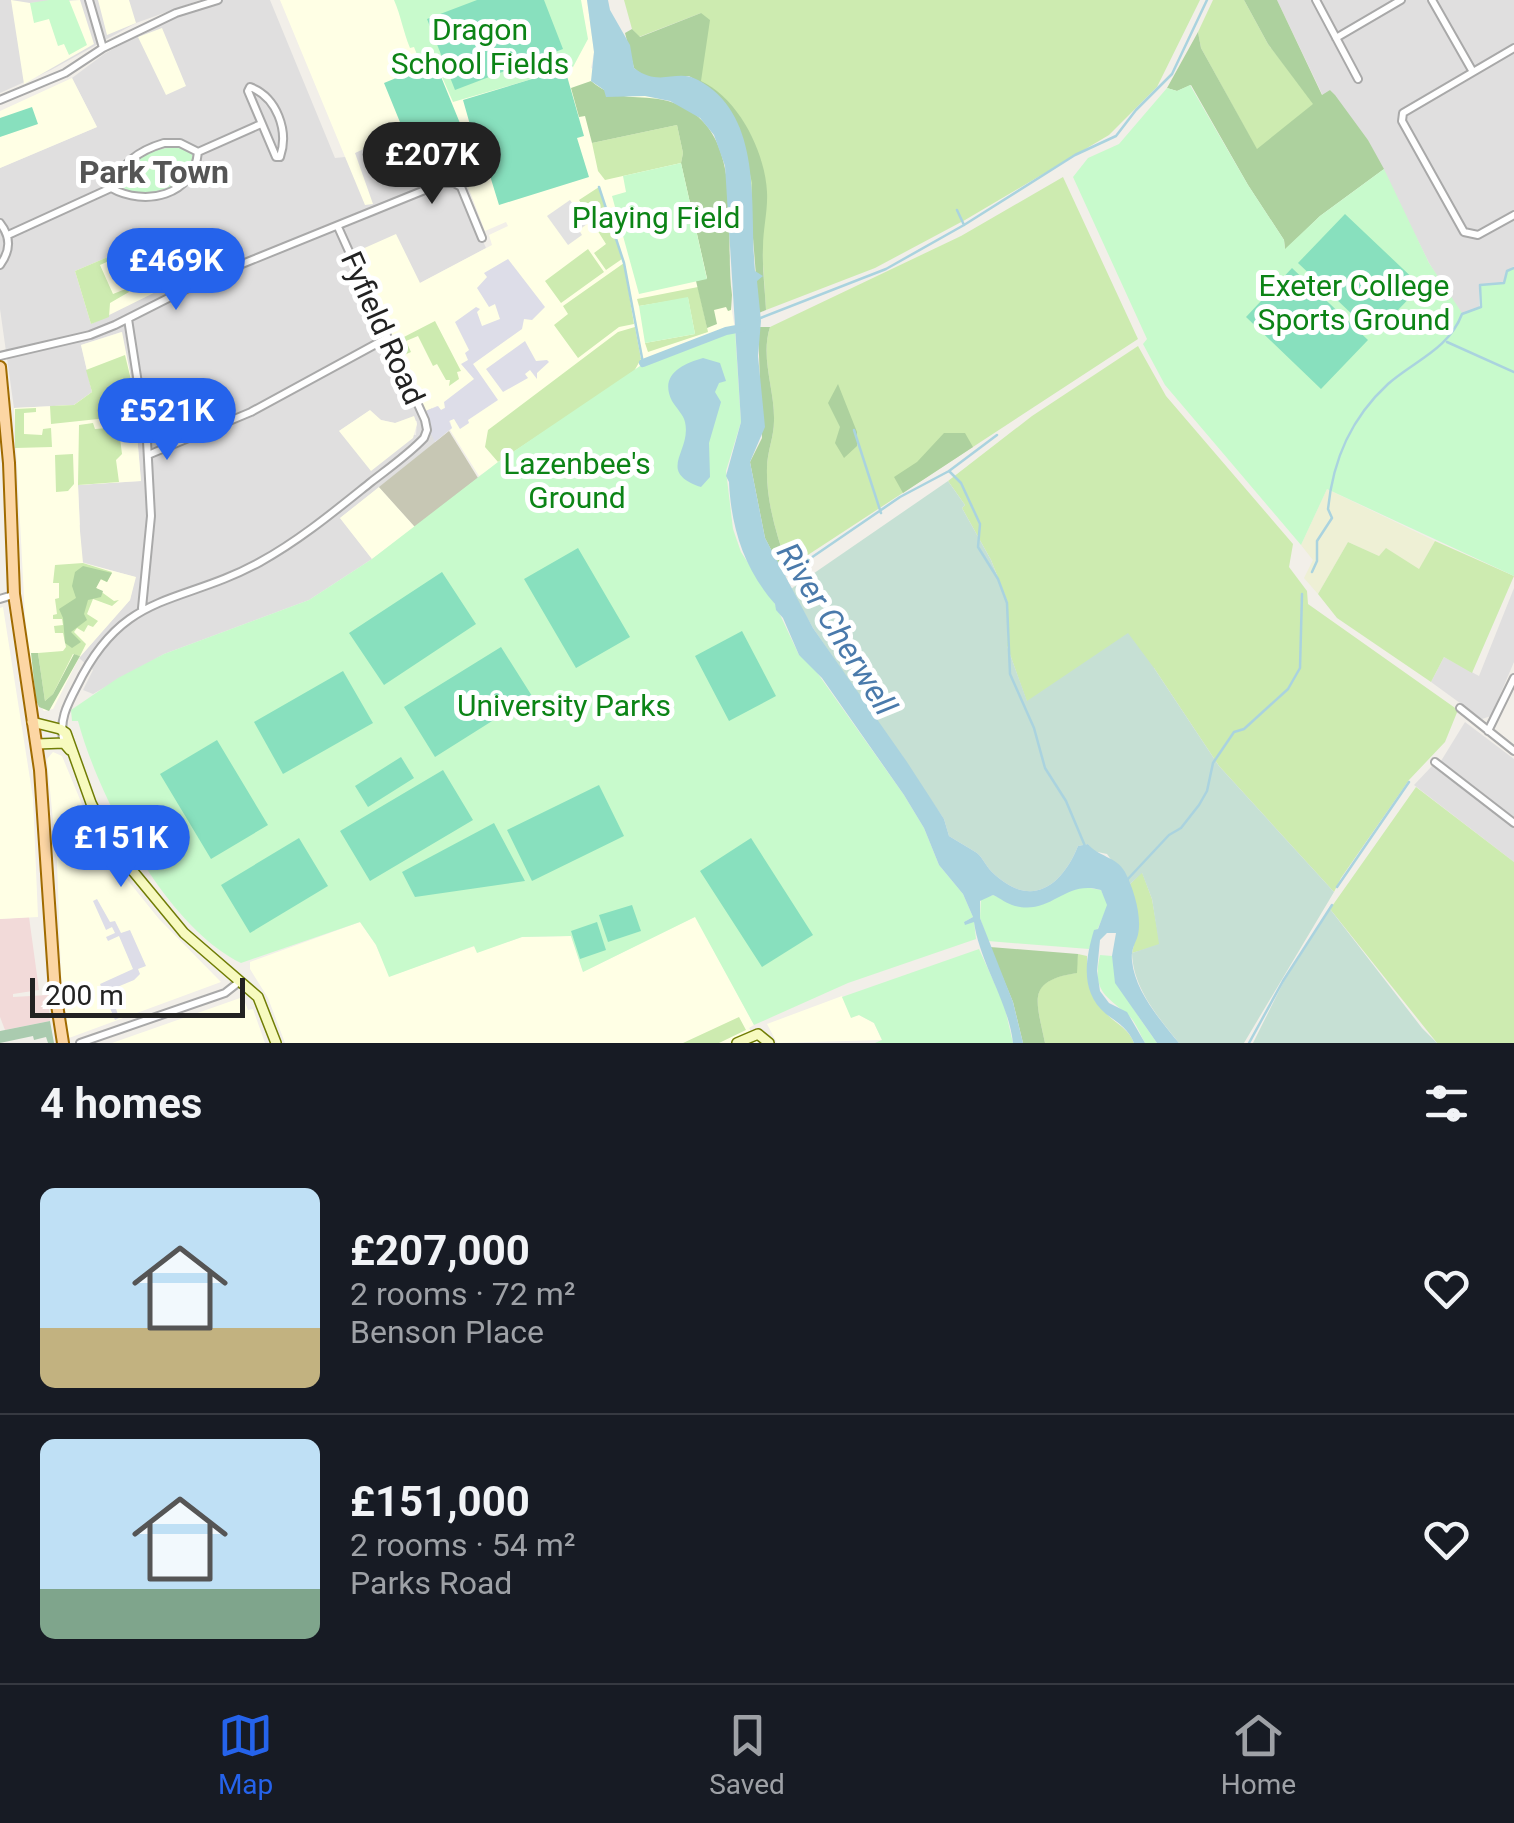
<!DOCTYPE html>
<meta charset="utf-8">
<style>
:root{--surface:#171b24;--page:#20242c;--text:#f1f3f6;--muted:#9ea1a6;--line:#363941;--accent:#2563eb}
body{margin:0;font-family:Roboto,sans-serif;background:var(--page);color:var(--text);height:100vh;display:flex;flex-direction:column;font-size:38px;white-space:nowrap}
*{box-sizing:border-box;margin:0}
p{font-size:32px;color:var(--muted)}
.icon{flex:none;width:55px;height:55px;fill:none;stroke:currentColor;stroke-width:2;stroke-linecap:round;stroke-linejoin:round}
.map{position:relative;height:1043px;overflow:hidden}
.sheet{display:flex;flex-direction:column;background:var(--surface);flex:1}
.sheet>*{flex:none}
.scale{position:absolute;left:30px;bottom:25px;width:215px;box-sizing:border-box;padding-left:10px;border:5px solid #222;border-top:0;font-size:28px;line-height:35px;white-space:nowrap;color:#222;-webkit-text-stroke:8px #fff;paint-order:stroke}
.price{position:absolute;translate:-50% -85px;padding:0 22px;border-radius:35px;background:var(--accent);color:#fff;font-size:32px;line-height:65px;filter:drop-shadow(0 2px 5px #0008)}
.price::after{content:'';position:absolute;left:50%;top:60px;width:30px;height:22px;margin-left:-15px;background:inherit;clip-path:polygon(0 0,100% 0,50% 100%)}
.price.current{background:#222;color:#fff}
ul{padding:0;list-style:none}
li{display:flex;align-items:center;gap:30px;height:250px;padding:0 40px}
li+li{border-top:2px solid var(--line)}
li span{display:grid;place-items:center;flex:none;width:280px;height:200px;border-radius:15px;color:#555}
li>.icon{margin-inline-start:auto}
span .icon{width:120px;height:120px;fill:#fffc;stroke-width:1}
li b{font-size:42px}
h2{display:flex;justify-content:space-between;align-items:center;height:120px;padding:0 40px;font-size:42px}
.tabs{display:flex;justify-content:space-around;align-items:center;height:140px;border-top:2px solid var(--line);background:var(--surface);font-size:28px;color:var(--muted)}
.tabs a{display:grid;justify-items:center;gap:5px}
.tabs .current{color:var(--accent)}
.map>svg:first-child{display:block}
</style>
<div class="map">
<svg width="1514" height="1043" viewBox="0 0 1514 1043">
<rect width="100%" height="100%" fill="#f2efe9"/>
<path fill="#e0dfdf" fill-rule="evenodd" d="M0 0H200L136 23 51 70 0 93Z
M218 0H270L335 158 345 157 401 132 426 189 442 183 458 185 486 248 420 283 435 442 415 527 379 488 340 518 372 559 309 600 164 654 93 694 83 690 93 670 79 658 130 600 135 577 21 545 80 525 78 485 141 481 133 388 121 332 81 345 92 392 74 405 14 408 0 309V168L97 127 72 78 104 54 176 13ZM369 411 381 420 395 423 417 421 416 435 339 431Z
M1277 0H1514V266L1507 271 1504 283 1486 284 1479 288V309L1462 314 1453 302 1429 263 1368 140 1330 90 1323 96Z
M1514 588V662L1491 716 1482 719 1431 682 1444 657 1479 676Z
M1465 722 1514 759V817L1441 761Z
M1432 766 1514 828V862L1414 785Z"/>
<path fill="#f2dad9" d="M29 917 39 990 13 994V997L48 995 50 1021 5 1030 0 1017V919Z"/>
<path fill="#ffffe5" d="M11 0 30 3 80 0 94 44 24 84Z
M98 0H129L136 23 107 35Z
M280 0H587L594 52 591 68 701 118 735 330 641 368 479 476 450 430 452 428 446 407 441 410 437 406 421 413 351 254 396 234 420 283 492 245 489 235 508 226 506 222 485 231 465 179H443L425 184 401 132 355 153 373 204 365 205Z
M162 28 186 86 166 95 138 37Z
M72 78 97 127 0 168V111Z
M162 234 180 280 91 324 75 271Z
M122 332 133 388 141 481 78 485 80 531 83 563 136 577 130 600 79 658 53 709 44 711 36 700 25 616 14 408 74 405 92 392 81 345Z
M370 410 381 420 395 423 414 416 417 424 413 438 371 471 339 431Z
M379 487 415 527 372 559 340 518Z
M3 607 33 798 38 917 0 919V608Z
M53 752 62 756 86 814 117 867 159 919 221 982 69 1038 61 975 57 862 47 759Z
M696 916 754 1025 749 1028 758 1043H285L268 998 250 969V962L360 922 376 945 390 976 475 946 477 952 522 937 571 936 583 972Z
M842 996 851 1017 859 1015 874 1023 882 1040 777 1043 767 1024Z
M243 997 248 1010 253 1009 265 1043H112Z"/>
<path fill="#c7c7b4" d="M449 431 478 478 415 527 379 487Z"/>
<path fill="#eef0d5" d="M1327 489 1435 541 1419 570 1387 549 1379 556 1348 542 1318 594 1304 578 1313 560 1301 545Z"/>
<path fill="#cdebb0" d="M624 0H1200L1157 87 1109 135 965 220 875 268 766 310 761 233 701 81V13L639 37 632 29Z
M1213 0H1244L1268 44 1314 104 1257 150 1201 48 1198 32Z
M677 125 683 153 681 163 605 180 598 171 592 143Z
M1063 177 1138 339 788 568C777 536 766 502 767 468 767 452 774 437 774 421 775 390 760 358 770 327L961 236Z
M599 187 622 259 606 270 594 253 606 244 589 217 595 213 589 203 583 206 579 200Z
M150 239 151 242 100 265 113 294 128 288 129 292 110 303 109 317 91 324 75 271Z
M588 249 604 272 561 303 545 281Z
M624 263 634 324 619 327 578 358 554 325 568 314 563 306Z
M698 287 708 332 648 352 645 343 695 334 688 298 639 306 637 299Z
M435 321 461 371 457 372 459 379 449 386 450 380H446L437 364 433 366 418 336 406 341 411 352 402 356 397 345 400 339Z
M635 327 641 359 633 373 498 462 485 447 488 430 618 332Z
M1138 346 1166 396 1293 544 1289 567 1307 591 1308 604 1458 710 1445 742 1409 780 1341 878 1334 892 1219 766 1154 668 1027 702 1007 646 1008 603 991 560 962 508 965 505 948 481 1032 416Z
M125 355 132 384 112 389 111 395 117 417 51 424 50 406 74 405 92 392 86 370Z
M36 408V412L24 413V434L42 435 43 429 51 428 52 447 15 448V409Z
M93 423 95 429 121 427 119 430 122 454 116 460 119 482 78 485 79 425Z
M73 454 74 484 68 491 56 492 55 455Z
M1435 541 1514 576 1472 673 1444 657 1431 682 1337 618 1318 594 1348 542 1379 556 1386 548 1419 569Z
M83 563 112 572 107 582 100 579 96 588 114 601 119 600 112 606 93 599 87 614 98 621 93 627 88 625 84 632 77 628 74 632 86 644 80 656 73 654 53 694 45 701 38 653 63 651 66 647 63 633H55L54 626 63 625 62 619H53V615L57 614 55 599 59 598V583H53L55 565Z
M1416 787 1514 862V1043H1437L1330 909Z
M1142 872 1152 899 1160 945 1132 953C1138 930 1139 909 1129 885Z
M1078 954 1087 956C1087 976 1090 996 1105 1012 1115 1024 1128 1027 1134 1043H1045C1036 999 1026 981 1076 973Z
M739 1017 746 1030 719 1043H683Z"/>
<path fill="#add19e" d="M1244 0H1277L1322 95 1330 90 1335 95 1368 140 1384 169 1320 216 1285 250 1284 240 1248 185 1191 85 1177 91 1167 88 1198 32 1201 48 1257 149 1313 104 1268 44Z
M701 13 710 20 701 81C738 98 765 151 767 192 768 210 763 229 763 247 762 268 765 289 766 310L759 313 751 213 752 183 739 127 713 91 689 76 661 79 644 77 634 68 625 33 632 29 640 37Z
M591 81C619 104 637 93 668 101 750 124 723 232 732 295L731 310 728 311 726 307 714 310 717 324 707 328 696 281 707 278 681 163 683 153 677 125 592 143 585 116 579 117 571 88Z
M758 327H770C760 358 775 390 774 421 774 437 767 452 767 468 766 502 777 536 788 568L782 571 765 538 750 462 762 438Z
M838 384 857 432V446L844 458 835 443 840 427 828 403Z
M944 433H965L973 447 903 493 894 477 917 462Z
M83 566 112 573 107 582 101 579 96 588 103 591 101 597 88 600 84 614 87 620 71 632 81 642 72 648 65 643 63 618 59 609 76 598 72 586 75 572Z
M31 653H38L45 701 53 694 74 654 80 656 49 711 39 707 36 700Z
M990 947 1078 954 1077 973C1026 981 1036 999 1045 1043H1023L1013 1002Z"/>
<path fill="#c6e0d4" d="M948 481 965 505 962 508 991 560 1008 603 1007 646 1027 701 1128 633 1154 668 1219 766 1334 892 1244 1043H1179C1158 1017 1133 988 1132 953L1159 944 1152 899 1142 873 1129 885 1107 854 1093 851 1088 844 1078 846C1061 888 1030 909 992 872 986 866 983 858 977 853 968 847 958 842 949 836L944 819 813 628 791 589Z
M1330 909 1422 1028 1437 1043H1253L1284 981Z"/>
<path fill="#aacbaf" d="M50 1021 54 1043H48L46 1037 34 1040 33 1036 0 1043V1031Z"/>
<path fill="#c8facc" d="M49 0H69L87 45 69 55 64 44 58 46 49 19 34 23 30 3Z
M394 0H581L588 39 573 67 453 102 435 61 417 68 420 62 414 47 410 48C403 31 401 16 394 0Z
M1190 85 1248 185 1284 240 1285 249 1320 216 1384 169 1429 263 1462 313 1481 307 1480 285 1504 283 1507 271 1514 268V576L1327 489 1301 545 1165 385 1143 344 1147 339 1073 177 1088 158 1119 144 1167 88 1177 91Z
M167 148H180L192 154C195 187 150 198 124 190L121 180C129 161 147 151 167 148Z
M681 163 707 279 639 294 612 196 626 192 623 176Z
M688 297 695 334 645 343 639 306Z
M735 330 741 422 726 471 733 529 741 552 775 604 799 655 811 664 904 795 924 828 939 865 963 894 973 917 964 922 974 921 976 939 848 983 754 1025 695 917 583 972 571 936 522 937 477 953 474 946 389 977 376 945 360 922 241 963C167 927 99 799 78 721H72L71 710 118 678 164 654 309 600 372 559 498 462 640 366Z
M1079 886 1101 890 1108 905 1089 949 988 941 980 918 981 899 993 895C1038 915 1038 905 1079 886Z
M979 949 1004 1004 1013 1043H875L882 1040 874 1023 859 1015 851 1018 842 997Z
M1100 955 1112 956C1118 990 1138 1016 1157 1043H1145C1140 1034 1136 1022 1128 1015 1105 995 1092 991 1100 955Z"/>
<path fill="#88e0be" d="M477 0H544L563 49 455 90 427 19Z
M435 62 475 160 424 181 384 83Z
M565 69 584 136 577 138 589 177 499 205 487 166 482 167 463 100Z
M32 107 38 124 0 137V118Z
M1345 214 1421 286 1374 335 1298 263Z
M1292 268 1368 340 1321 389 1246 317Z
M578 548 630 637 576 668 524 579Z
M442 572 476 624 384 685 349 633Z
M742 631 776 696 729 721 695 656Z
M501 647 532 696 435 757 404 707Z
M343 671 373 723 283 774 254 722Z
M217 740 268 825 211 859 160 774Z
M401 757 414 778 368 807 355 786Z
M443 770 473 820 370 881 340 831Z
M599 785 624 836 532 881 507 830Z
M494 823 525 881 415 897 402 872Z
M299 838 328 886 250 933 221 885Z
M751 838 813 935 762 967 700 871Z
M632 905 641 931 608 942 599 915Z
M597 922 606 950 580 959 571 931Z"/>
<path fill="#e2e2e2" d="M570 200 587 224 579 230 582 235 568 245 547 216Z"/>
<path fill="#dddde8" d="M508 259 545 307 532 320 524 319 522 329 473 364 498 400 468 420 469 423 460 429 454 419 449 421 452 428 435 442 421 413 438 406 441 410 445 408 444 402 474 379 461 364 468 360 465 353 469 350 455 322 476 307 480 309 477 312 482 326 500 319 495 304 489 307 477 288 487 277 484 273Z
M525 341 536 361 547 360 549 362 537 373V379L530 370 525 374 528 378 503 392 486 369Z
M97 899 110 922 115 921 121 933 130 930 146 966 138 969 140 974 134 980 110 990 119 1018 115 1020 100 984 133 969 119 936 108 941 106 937 115 933 112 927 106 930 93 901Z"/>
<path fill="#aad3df" d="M587 0H608L610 10 630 45 634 68C660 88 676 68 698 80 765 116 749 209 755 271L763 276 757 281 761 321 758 356 765 427 750 462 765 538 813 628 907 762 944 819 949 836C958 842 968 847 977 853 983 858 986 866 992 872 1030 909 1061 888 1078 846L1088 844C1098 857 1116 856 1125 872 1135 891 1143 921 1137 938 1134 946 1131 951 1132 961 1135 991 1160 1020 1179 1043H1157L1115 983 1112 956 1116 933H1107L1100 940 1097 971 1100 991 1109 1003 1127 1012 1145 1043H1134C1128 1028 1118 1023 1106 1014 1080 992 1085 960 1094 930L1098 929 1107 905 1101 890C1065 879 1052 915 1015 906 1007 904 1000 898 993 895L980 901V918L1013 1002 1023 1043H1013C1008 1000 980 964 974 922L965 925 964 922 973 917 963 894 939 865 924 828 904 795 822 678 799 655 783 618 776 610 775 604C744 569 731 527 729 482L726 476 741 422 725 166 714 135 700 118 670 101 645 96 606 97 604 90 591 81 594 52Z
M703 358 720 363 726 381 719 383 715 392 721 402 709 443 710 477 701 487C655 471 692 452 685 422 683 414 676 408 672 401 659 375 682 364 703 358Z"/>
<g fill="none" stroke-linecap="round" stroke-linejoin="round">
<path stroke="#aad3df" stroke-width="2.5" d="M599 187 624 263 643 363
M957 210 964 225
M758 319 886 269 964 225 1075 155 1116 136 1136 110 1172 74 1207 0
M1447 342 1514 372
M854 430 881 513
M949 471 961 483 980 524 978 547 998 579 1007 603 1010 674 1034 728 1045 768 1066 801 1085 846
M1312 572 1317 561V541L1332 518 1328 509C1333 459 1351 418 1388 384 1414 361 1449 349 1462 314L1481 307 1480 285 1504 283 1507 271 1514 268
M786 575 900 497 949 471 997 435
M1126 881 1169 835 1181 828 1199 805 1207 791 1213 763 1234 732 1244 729 1288 689 1300 668 1302 594
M1337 887 1409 782
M1249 1043 1283 981 1332 905"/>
<path stroke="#aad3df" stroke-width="8" d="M643 363 726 331 742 328"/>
<defs>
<path id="street" d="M89 0 103 48
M1316 0 1358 79
M1432 0 1473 72
M1336 38 1401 0
M1514 48 1403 113 1402 121 1464 232 1478 235 1514 215
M250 87C277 97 289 131 280 157H276L248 91Z
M0 100 65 73 103 48 176 13 218 0
M164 143H180L198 152C194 196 145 207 111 188 123 163 137 151 164 143Z
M198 152 261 124
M0 223C11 237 11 250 0 265
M8 235 111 188
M128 319 147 441 151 516 142 608
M0 356 90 335 115 325 210 277 442 183H454L461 187 482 238
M148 455 251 412 387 338
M0 599 13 595
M1460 708 1514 751
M1488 731 1514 678
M64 743C58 722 67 705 77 686 124 589 180 606 260 562 300 540 336 510 371 482 389 468 409 454 424 438L427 430 425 420 338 227
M1435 762 1514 823
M80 1043 225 993 239 982"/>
<path id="secondary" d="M32 722 60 729 66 733 91 803 113 847 184 933 258 997 276 1043
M37 744 64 743 70 750
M737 1043 758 1034 769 1043"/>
<path id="primary" d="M0 367 9 463 14 594 40 770 55 992 63 1043"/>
</defs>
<use href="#street" stroke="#a9a9a9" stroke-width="10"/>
<use href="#secondary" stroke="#707d05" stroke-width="12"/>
<use href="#primary" stroke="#a06b00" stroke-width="14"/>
<use href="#street" stroke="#fff" stroke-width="6"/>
<use href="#secondary" stroke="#f7fabf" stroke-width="9"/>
<use href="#primary" stroke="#fcd6a4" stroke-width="10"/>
</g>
<g text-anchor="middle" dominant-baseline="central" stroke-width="10" stroke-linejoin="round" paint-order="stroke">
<g font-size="30" fill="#0c8416" stroke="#fff">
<text x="480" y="29">Dragon<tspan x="480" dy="34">School Fields</tspan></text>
<text x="656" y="217">Playing Field</text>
<text x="1354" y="285">Exeter College<tspan x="1354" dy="34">Sports Ground</tspan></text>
<text x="577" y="463">Lazenbee's<tspan x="577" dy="34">Ground</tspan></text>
<text x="564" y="705">University Parks</text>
</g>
<g font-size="30" fill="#222" stroke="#fff">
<text transform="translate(383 328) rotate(66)">Fyfield Road</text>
</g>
<g font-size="32" font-weight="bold" fill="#555" stroke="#fff">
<text x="154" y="172">Park Town</text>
</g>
<g font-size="32" font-style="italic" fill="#4a7aab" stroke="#fff">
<text transform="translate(837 629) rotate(58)">River Cherwell</text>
</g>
</g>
</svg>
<div class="scale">200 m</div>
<b class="price current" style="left:432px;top:207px">£207K</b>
<b class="price" style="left:176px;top:313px">£469K</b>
<b class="price" style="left:167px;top:463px">£521K</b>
<b class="price" style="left:121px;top:890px">£151K</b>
</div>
<section class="sheet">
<h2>4 homes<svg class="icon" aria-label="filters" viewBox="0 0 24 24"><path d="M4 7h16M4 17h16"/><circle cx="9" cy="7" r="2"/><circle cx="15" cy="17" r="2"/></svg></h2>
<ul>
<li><span style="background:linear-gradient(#bfe0f5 70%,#c2b280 0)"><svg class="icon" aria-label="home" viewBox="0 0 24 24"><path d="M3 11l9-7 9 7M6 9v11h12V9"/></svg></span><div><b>£207,000</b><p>2 rooms · 72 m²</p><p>Benson Place</p></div><svg class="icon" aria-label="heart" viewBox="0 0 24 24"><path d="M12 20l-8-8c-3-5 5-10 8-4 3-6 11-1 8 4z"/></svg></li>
<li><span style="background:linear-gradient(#bfe0f5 75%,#7fa58c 0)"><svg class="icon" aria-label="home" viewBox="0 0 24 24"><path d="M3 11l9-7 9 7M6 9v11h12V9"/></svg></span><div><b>£151,000</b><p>2 rooms · 54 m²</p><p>Parks Road</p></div><svg class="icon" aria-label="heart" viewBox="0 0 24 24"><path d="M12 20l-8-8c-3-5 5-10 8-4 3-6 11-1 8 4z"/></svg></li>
</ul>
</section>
<nav class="tabs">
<a class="current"><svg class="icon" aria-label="map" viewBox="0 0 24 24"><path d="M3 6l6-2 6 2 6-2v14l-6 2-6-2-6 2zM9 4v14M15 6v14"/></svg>Map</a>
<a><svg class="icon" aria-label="saved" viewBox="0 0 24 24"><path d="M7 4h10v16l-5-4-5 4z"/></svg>Saved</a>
<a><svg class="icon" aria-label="home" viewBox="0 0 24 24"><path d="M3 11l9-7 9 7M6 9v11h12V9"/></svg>Home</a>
</nav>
